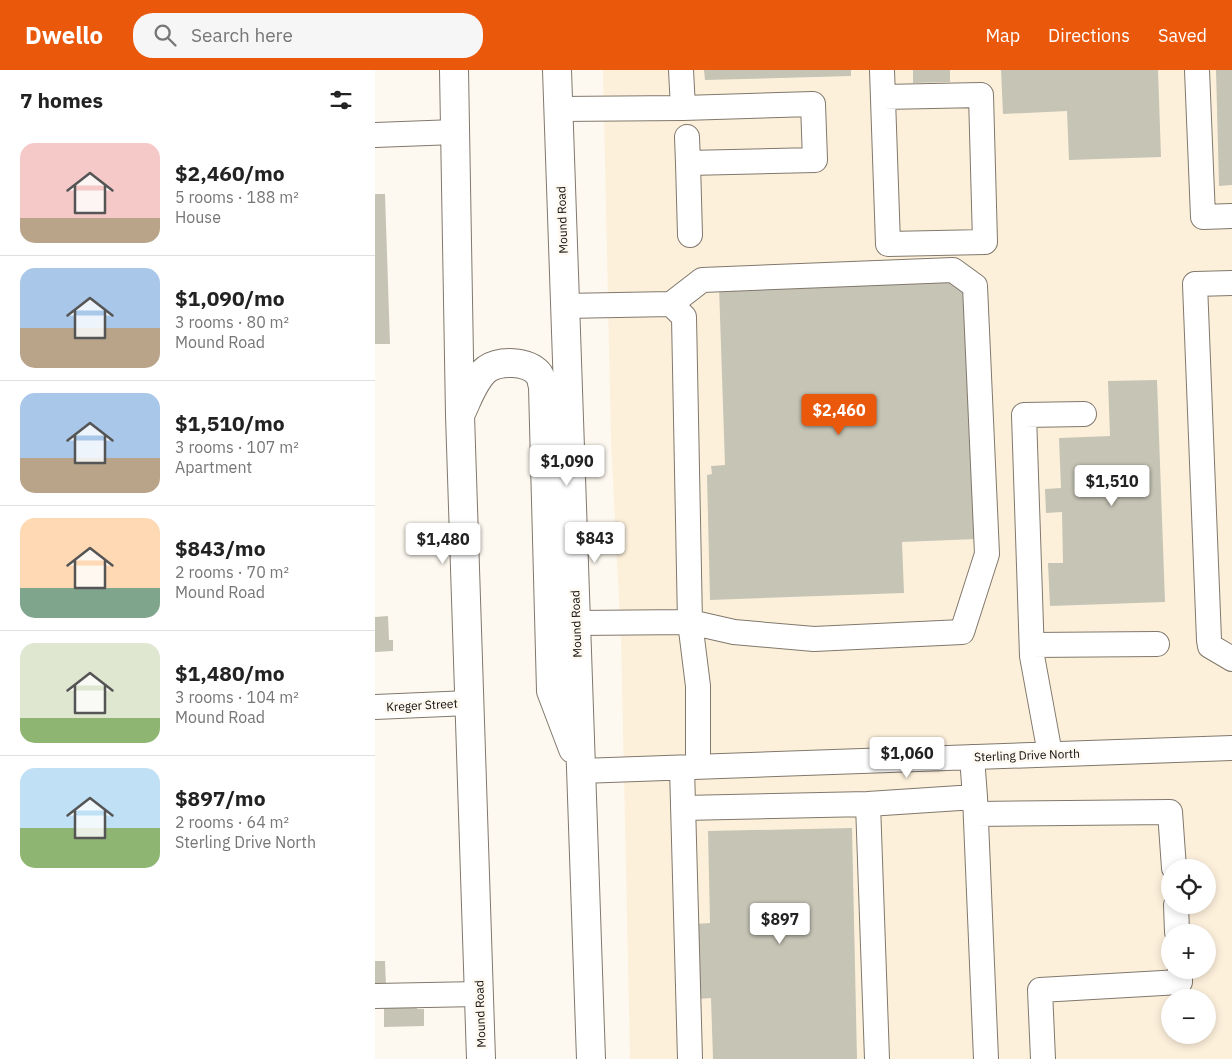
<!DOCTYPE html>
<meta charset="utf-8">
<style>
:root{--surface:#fff;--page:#f6f6f6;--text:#222;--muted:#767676;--line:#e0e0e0;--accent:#ea580c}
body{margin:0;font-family:"IBM Plex Sans",sans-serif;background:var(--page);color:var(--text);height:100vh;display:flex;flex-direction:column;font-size:19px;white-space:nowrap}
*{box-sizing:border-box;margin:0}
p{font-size:16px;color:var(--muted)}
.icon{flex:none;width:28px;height:28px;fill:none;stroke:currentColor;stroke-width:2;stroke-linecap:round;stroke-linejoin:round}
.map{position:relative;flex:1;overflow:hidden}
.sheet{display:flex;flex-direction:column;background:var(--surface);width:375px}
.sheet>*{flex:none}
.controls{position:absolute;left:786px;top:789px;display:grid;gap:10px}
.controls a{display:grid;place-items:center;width:55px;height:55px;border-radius:50%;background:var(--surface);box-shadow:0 2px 8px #0003;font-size:25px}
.price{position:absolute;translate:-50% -42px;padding:0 11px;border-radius:5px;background:#fff;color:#222;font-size:16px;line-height:32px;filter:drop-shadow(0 1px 2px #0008)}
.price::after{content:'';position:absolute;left:50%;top:30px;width:15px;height:11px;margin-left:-8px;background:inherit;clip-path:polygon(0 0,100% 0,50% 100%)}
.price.selected{background:var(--accent);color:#fff}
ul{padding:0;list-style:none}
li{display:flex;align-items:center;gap:15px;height:125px;padding:0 20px}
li+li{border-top:1px solid var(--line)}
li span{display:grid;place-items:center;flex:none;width:140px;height:100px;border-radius:15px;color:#555}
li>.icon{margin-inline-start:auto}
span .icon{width:60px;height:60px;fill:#fffc;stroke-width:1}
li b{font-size:21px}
h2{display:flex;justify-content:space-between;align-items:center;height:60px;padding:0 20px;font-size:21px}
header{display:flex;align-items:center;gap:30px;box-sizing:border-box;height:70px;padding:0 25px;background:var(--accent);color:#fff}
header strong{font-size:24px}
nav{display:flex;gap:28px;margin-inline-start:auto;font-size:18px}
.search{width:350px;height:45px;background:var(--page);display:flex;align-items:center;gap:12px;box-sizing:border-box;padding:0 18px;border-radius:20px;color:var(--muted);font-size:19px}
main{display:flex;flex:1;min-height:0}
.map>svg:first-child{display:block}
</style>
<header>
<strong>Dwello</strong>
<div class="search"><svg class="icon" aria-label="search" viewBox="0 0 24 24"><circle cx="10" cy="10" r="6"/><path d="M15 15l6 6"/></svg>Search here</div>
<nav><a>Map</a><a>Directions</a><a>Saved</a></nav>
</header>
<main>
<section class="sheet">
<h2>7 homes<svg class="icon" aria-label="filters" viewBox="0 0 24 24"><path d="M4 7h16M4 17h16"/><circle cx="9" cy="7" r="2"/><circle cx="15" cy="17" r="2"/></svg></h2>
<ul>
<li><span style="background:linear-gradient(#f6c9c9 75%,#b9a48a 0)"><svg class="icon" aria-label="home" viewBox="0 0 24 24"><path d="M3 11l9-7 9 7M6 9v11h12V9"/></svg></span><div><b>$2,460/mo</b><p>5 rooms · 188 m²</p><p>House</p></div></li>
<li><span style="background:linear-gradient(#a9c7e8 60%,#b9a48a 0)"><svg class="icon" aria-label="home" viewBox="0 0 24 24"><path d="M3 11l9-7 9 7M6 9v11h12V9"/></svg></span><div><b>$1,090/mo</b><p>3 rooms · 80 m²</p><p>Mound Road</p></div></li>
<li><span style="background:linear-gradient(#a9c7e8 65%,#b9a48a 0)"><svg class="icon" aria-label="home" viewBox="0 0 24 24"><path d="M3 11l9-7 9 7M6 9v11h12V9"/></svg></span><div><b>$1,510/mo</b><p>3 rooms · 107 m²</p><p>Apartment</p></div></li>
<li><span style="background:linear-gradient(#ffd9b3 70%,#7fa58c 0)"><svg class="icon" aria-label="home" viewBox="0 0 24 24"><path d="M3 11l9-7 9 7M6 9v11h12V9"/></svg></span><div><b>$843/mo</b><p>2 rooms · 70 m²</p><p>Mound Road</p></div></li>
<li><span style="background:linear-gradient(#dfe7d0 75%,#8fb573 0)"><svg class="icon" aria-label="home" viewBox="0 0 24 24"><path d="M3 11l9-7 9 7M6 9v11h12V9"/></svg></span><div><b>$1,480/mo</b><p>3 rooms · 104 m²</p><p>Mound Road</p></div></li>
<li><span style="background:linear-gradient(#bfe0f5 60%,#8fb573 0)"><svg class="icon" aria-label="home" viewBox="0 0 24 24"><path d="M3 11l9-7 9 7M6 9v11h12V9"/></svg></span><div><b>$897/mo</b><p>2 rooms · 64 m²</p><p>Sterling Drive North</p></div></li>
</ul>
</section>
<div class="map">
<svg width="857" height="989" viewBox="0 0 857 989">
<rect width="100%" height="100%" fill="#fef9f0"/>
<path fill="#fdf0db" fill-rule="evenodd" d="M228 0H857V989H255L246 570 236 372ZM795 798H832V835H795ZM795 862H832V900H795ZM795 928H832V965H795Z"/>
<path fill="#c5c4b5" d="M329 0H476V6L330 10Z
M538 0H575V12L538 13Z
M626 0H783L786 87 694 90 692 41 628 44Z
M841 0H857V115L844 116Z
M0 124H10L15 274H0Z
M570 209 592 221 601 469 527 472 529 523 335 530 332 405 337 404 336 396 350 395 344 217Z
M782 310 790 532 675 536 673 493H688L687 442 671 443 670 419 686 418 684 368 735 366 733 311Z
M13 546 14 570H18V581L0 582V547Z
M477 758 482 989H338L336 928 323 929 321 854 335 853 333 761Z
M0 891H10L11 917H0Z
M41 933 42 939H49V956L9 957V934Z"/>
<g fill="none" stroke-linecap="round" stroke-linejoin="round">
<defs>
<path id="minor" d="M507 0 513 174 610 172 606 25 508 27
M822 0 828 147 857 146
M308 38 438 34 440 90 313 93 312 67
M183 39 308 38 306 0
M0 65 80 62
M313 93 315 165
M857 213 820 214 834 570 835 576 857 589
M296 234 327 210 578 200 600 216 612 484 587 562 439 569 359 562 315 552 323 616V697
M189 236 296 234 309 247 315 552 201 553
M657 575 782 574
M0 637 94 633
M675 684 657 586 649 345 709 344
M307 698 315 989
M206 701 857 678
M600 727 611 989
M493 734 600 727 597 687
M308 738 493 734 502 989
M601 744 795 742 799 798
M801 835 802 862
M0 926 104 924
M668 989 665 920 805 912V900"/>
<path id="major" d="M79 0 85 345 106 989
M182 0 216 989
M86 343C93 329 99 309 112 299 125 290 152 291 163 303 166 306 167 313 168 317L176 621 198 679"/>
</defs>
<use href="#minor" stroke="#80786c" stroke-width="26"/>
<use href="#major" stroke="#80786c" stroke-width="30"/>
<use href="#minor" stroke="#fff" stroke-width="24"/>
<use href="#major" stroke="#fff" stroke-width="28"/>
</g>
<g text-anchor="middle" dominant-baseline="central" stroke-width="5" stroke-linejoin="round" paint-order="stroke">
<g font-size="12" fill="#0e0b07" stroke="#fef9f0">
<text transform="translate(187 150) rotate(-92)">Mound Road</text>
<text transform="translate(201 554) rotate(-92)">Mound Road</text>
<text transform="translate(47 635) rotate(-3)">Kreger Street</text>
<text transform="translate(652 685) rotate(-2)">Sterling Drive North</text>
<text transform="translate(105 944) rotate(-92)">Mound Road</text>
</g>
</g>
</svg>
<div class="controls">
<a><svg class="icon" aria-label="locate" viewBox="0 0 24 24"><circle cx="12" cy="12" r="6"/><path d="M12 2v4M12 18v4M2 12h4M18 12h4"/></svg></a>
<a>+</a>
<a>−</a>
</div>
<b class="price selected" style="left:464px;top:366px">$2,460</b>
<b class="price" style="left:192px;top:417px">$1,090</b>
<b class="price" style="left:737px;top:437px">$1,510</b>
<b class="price" style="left:220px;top:494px">$843</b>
<b class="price" style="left:68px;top:495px">$1,480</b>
<b class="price" style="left:532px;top:709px">$1,060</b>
<b class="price" style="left:405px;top:875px">$897</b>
</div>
</main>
